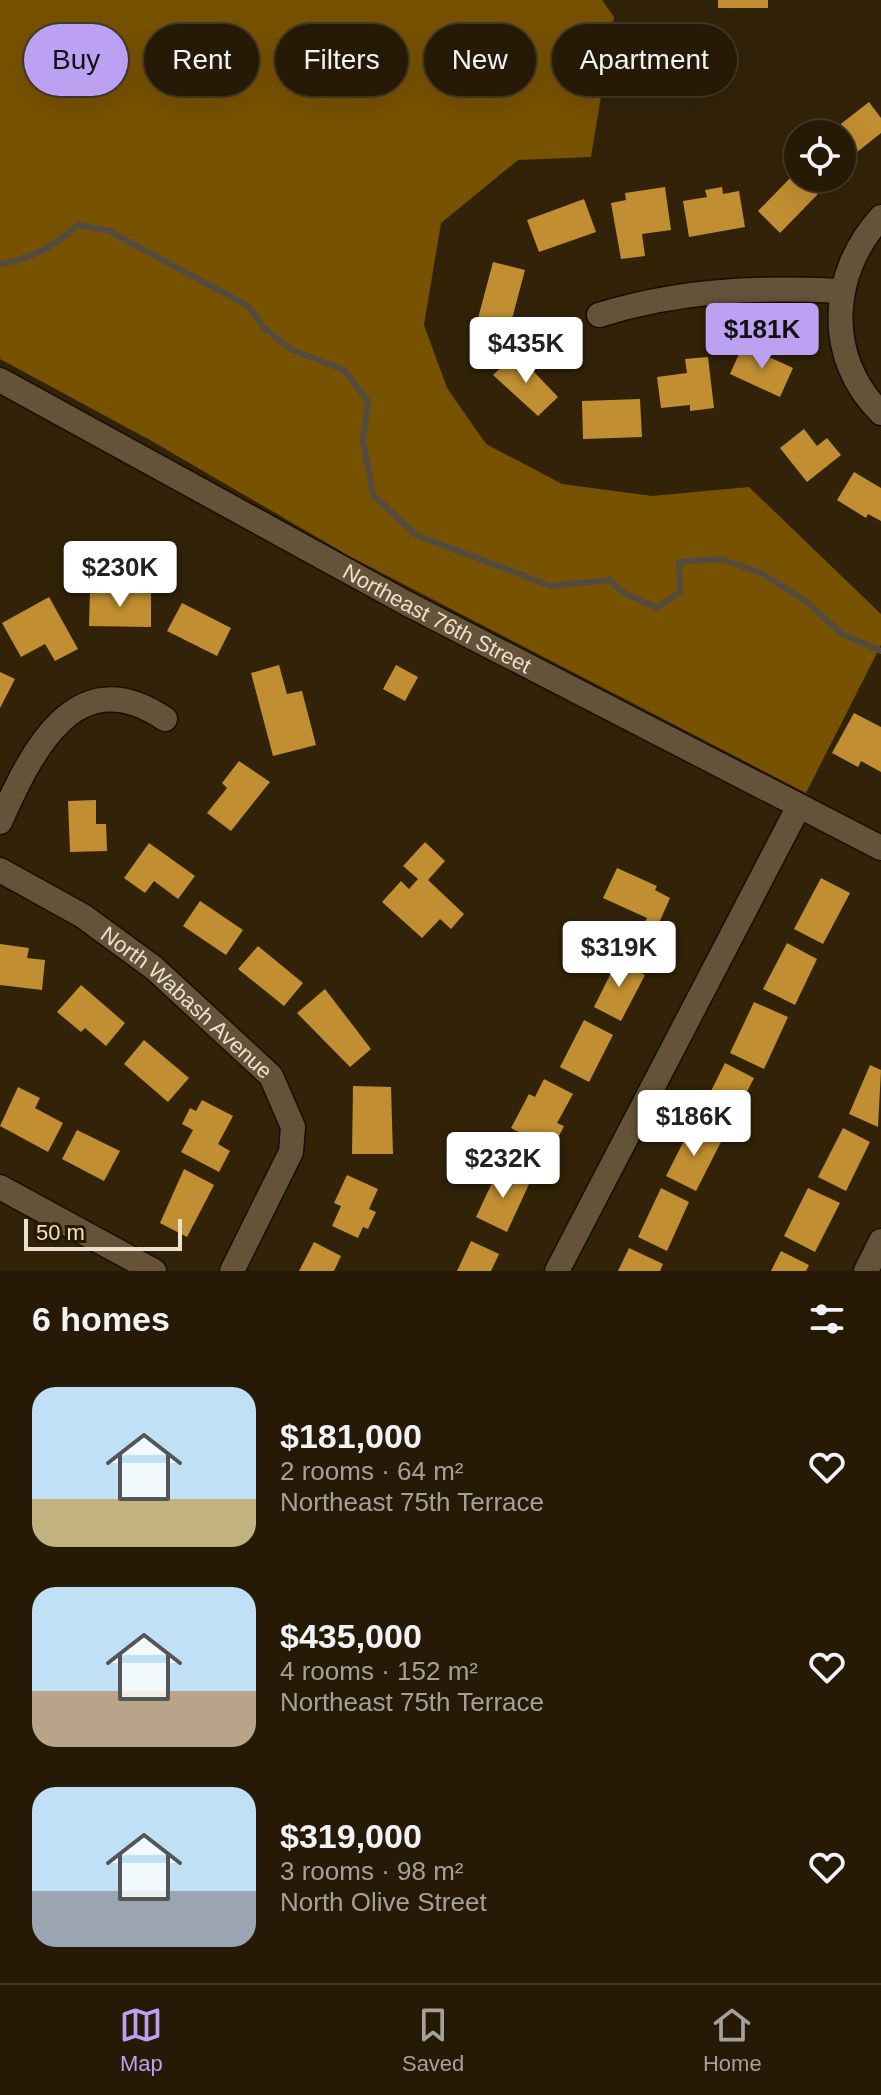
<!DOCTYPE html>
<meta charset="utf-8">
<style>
:root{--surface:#261a06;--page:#322714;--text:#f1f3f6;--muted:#a4a19b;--line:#423828;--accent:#bca0f2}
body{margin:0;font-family:Arial,sans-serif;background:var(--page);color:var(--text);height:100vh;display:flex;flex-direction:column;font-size:30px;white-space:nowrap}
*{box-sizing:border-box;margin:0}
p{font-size:26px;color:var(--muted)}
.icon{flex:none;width:44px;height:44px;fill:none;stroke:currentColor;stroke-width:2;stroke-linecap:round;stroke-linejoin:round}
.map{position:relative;height:1271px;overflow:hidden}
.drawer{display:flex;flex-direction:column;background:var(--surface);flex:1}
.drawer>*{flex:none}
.hud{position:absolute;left:24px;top:24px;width:834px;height:72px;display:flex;gap:16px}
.controls{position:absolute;left:784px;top:120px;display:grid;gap:16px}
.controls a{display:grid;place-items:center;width:72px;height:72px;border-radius:50%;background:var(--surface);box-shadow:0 8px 32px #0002,0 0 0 2px var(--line);font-size:40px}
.scale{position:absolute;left:24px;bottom:20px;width:158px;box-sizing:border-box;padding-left:8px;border:4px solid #eae1d1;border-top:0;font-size:22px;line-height:28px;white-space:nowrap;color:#eae1d1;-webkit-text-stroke:6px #281900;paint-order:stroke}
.price{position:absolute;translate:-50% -68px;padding:0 18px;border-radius:8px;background:#fff;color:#222;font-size:26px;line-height:52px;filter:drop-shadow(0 2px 4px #0008)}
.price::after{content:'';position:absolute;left:50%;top:48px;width:24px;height:18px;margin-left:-12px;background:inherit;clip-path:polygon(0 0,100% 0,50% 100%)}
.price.selected{background:var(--accent);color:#111}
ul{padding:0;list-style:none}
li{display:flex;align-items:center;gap:24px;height:200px;padding:0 32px}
li span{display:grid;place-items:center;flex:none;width:224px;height:160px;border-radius:24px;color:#555}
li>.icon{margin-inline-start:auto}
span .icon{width:96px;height:96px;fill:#fffc;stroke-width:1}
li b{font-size:34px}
h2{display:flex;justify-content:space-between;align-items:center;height:96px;padding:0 32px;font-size:34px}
.chip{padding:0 28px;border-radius:36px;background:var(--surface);box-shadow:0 8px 32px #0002,0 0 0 2px var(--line);font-size:28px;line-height:72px}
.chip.selected{background:var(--accent);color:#111}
.dock{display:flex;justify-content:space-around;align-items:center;height:112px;border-top:2px solid var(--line);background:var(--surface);font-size:22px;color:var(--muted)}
.dock a{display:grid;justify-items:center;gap:4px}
.dock .selected{color:var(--accent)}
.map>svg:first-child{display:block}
</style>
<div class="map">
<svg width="881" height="1271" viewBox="0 0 881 1271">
<rect width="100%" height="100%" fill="#322308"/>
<path fill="#775200" d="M0 0H602L614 17 591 157 518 160 441 223 424 325 447 388 486 444 562 484 652 496 749 487 881 614V645L806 793 351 557 150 440 0 359Z"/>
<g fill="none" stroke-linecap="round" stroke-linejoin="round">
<path stroke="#534b40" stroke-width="6" d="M0 264C32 259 54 246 78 225L109 231 248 306 264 328 292 350 344 370 368 401 363 440 373 495 416 535 551 586 610 580 622 592 657 608 680 592 679 562 722 559 763 574 807 602 842 634 881 651"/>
</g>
<path fill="#c18f31" d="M718 0H768V8H718Z
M869 102 881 118V133L846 161 842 157V134H828Z
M796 172 798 178 818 194 780 233 758 211Z
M665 187 671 230 642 234 645 256 621 259 611 203 626 200 625 193Z
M722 187 723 194 739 191 745 227 689 237 683 201 707 197 705 190Z
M584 199 596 232 539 252 527 220Z
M493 262 525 270 508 334 476 326Z
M743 345 793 368 780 397 730 374Z
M516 353 558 397 538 416 493 375Z
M708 357 714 408 690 411V405L661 408 657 377 687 373 685 359Z
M640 399 642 437 583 439 582 401Z
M804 429 817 446 827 438 841 455 807 482 780 448Z
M854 472 881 488V521L868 514 866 518 837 500Z
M90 590 151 591V627L89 626Z
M49 597 78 649 55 661 45 644 21 657 2 623Z
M182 603 231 628 217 656 167 631Z
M279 665 287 694 302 691 316 745 273 756 251 673Z
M396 665 418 677 405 701 383 689Z
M0 672 15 679 0 708Z
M854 713 881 727V772L861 761 858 767 832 753Z
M239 761 270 782 231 831 207 813 227 788 222 783Z
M96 800V824H106L107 851 70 852 68 801Z
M425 842 445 861 428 880 464 914 451 929 440 919 422 938 382 902 401 881 409 889 418 879 403 866Z
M149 843 195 876 178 899 154 881 145 893 124 878Z
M617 868 657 886 655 890 670 898 656 930 644 924 647 918 603 898Z
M821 878 850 893 823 944 794 929Z
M200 901 243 930 226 955 183 926Z
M787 943 817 959 795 1005 763 989Z
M0 944 29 948 27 958 45 960 42 990 0 985Z
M258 946 303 983 284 1006 238 969Z
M610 957 645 975 621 1021 594 1007 611 973 604 969Z
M81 985 125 1023 106 1046 85 1028 81 1032 57 1012Z
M325 989 371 1049 350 1067 297 1013Z
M754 1002 788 1017 764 1069 730 1053Z
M584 1020 613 1035 589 1082 560 1067Z
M144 1040 189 1078 168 1102 124 1064Z
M725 1063 754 1078 728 1129 699 1115Z
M870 1065 881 1070 878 1127 849 1114Z
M544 1079 573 1094 557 1123 564 1126 552 1150 511 1128 529 1094 535 1097Z
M353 1086 391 1087 393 1154H352Z
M18 1087 40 1098 35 1108 63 1123 48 1152 0 1126Z
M202 1100 233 1116 218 1144 230 1151 219 1172 181 1152 193 1130 182 1124 190 1108 196 1111Z
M692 1125 722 1140 696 1191 666 1176Z
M843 1128 870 1142 846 1191 818 1177Z
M77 1130 120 1151 104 1181 62 1159Z
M499 1168 530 1182 507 1232 476 1217Z
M184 1169 214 1185 187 1237 160 1223Z
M347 1175 378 1189 369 1209 376 1212 368 1229 363 1227 358 1238 332 1226 341 1206 334 1203Z
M661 1188 689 1202 667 1251 638 1237Z
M808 1188 840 1203 815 1252 784 1236Z
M471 1241 499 1254 491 1271H457Z
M314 1242 341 1256 334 1271H299Z
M629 1248 663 1264 660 1271H618Z
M781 1251 809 1265 806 1271H771Z"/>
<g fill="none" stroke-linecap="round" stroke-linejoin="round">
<defs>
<g id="minor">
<path d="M881 217C830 273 824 357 881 413"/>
<path d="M599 315C679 290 756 287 840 291"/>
<path d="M0 822C31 753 75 658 165 719"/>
<path id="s1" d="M0 870 83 916 154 968 271 1076 293 1127 291 1152 232 1271"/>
<path d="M0 1187 154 1271"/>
<path d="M557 1271 799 806"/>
<path d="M866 1271 881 1241"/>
</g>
<g id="tertiary">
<path id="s2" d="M0 380 406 603 881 848"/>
</g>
</defs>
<use href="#minor" stroke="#190c00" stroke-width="27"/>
<use href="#tertiary" stroke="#190c00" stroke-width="27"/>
<use href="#minor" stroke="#645338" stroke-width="24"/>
<use href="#tertiary" stroke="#645338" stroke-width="24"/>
</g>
<g text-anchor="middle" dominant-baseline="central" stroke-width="8" stroke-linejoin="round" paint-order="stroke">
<g font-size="22" fill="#eae1d1" stroke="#281900">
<text stroke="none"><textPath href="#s2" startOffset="498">Northeast 76th Street</textPath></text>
<text stroke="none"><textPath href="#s1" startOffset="230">North Wabash Avenue</textPath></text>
</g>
</g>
</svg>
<div class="controls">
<a><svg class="icon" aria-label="locate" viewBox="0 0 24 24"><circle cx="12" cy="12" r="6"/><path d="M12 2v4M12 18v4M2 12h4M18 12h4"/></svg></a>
</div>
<div class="scale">50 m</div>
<b class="price selected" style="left:762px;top:371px">$181K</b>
<b class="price" style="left:526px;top:385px">$435K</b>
<b class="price" style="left:120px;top:609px">$230K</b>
<b class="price" style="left:619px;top:989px">$319K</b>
<b class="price" style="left:694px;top:1158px">$186K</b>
<b class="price" style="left:503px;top:1200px">$232K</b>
<div class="hud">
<a class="chip selected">Buy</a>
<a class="chip">Rent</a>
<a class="chip">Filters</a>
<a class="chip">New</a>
<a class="chip">Apartment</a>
</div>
</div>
<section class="drawer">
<h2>6 homes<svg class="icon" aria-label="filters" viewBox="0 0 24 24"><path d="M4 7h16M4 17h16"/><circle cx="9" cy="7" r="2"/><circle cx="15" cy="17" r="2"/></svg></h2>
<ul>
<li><span style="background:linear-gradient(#bfe0f5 70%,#c2b280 0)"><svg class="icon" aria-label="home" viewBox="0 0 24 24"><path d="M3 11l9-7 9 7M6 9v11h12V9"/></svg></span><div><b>$181,000</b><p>2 rooms · 64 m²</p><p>Northeast 75th Terrace</p></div><svg class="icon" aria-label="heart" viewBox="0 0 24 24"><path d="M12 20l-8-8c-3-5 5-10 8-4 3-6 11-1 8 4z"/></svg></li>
<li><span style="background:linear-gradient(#bfe0f5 65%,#b9a48a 0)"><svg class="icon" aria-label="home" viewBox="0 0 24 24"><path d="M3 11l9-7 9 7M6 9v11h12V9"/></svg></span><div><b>$435,000</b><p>4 rooms · 152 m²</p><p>Northeast 75th Terrace</p></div><svg class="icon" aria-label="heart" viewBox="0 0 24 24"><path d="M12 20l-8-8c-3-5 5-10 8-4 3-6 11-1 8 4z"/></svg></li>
<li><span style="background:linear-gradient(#bfe0f5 65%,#9aa5b1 0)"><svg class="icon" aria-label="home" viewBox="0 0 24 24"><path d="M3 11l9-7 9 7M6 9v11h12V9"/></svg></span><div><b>$319,000</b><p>3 rooms · 98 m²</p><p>North Olive Street</p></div><svg class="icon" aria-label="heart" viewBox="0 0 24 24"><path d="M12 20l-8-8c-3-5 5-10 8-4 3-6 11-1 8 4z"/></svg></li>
</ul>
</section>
<nav class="dock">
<a class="selected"><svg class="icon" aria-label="map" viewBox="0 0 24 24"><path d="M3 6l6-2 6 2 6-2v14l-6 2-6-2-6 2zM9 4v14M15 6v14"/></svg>Map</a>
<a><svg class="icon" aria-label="saved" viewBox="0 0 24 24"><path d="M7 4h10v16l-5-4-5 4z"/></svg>Saved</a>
<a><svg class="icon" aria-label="home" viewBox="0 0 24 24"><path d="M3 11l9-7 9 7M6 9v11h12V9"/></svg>Home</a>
</nav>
